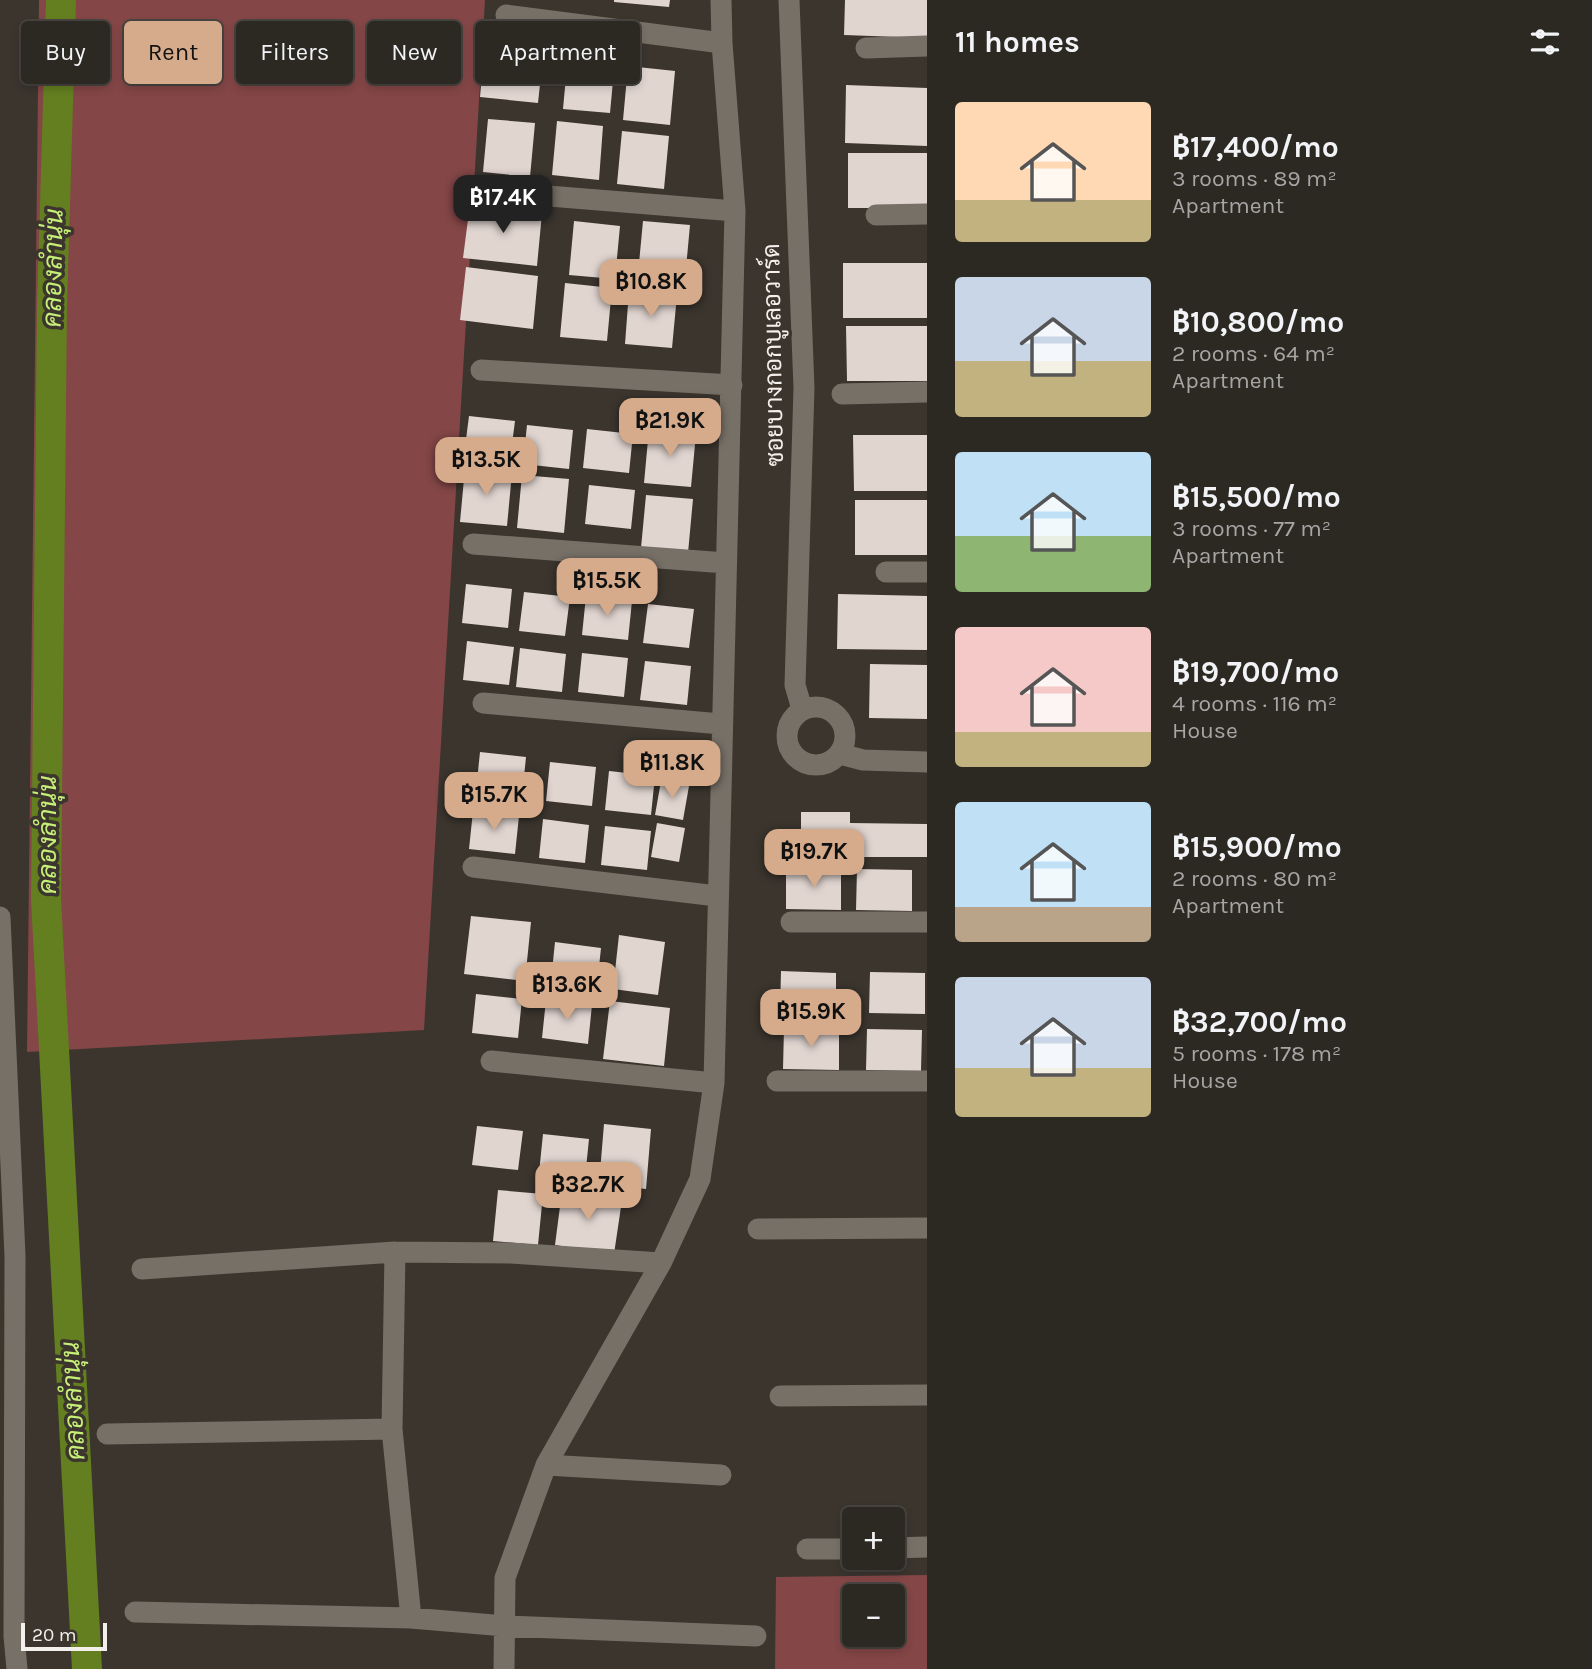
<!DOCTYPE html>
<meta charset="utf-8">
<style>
:root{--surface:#2c2822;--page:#34302a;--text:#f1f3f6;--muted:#a6a6a5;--line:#484440;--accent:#d6ab8b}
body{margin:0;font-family:Karla,Sarabun,sans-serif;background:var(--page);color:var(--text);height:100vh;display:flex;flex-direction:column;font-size:26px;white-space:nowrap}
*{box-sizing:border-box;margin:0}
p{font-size:23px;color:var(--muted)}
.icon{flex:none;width:38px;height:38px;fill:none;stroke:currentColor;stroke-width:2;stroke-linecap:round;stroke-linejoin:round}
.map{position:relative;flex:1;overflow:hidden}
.drawer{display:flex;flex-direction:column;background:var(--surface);width:665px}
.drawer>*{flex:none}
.guide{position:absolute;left:21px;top:21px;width:665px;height:63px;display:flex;gap:14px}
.fabs{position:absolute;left:842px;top:1507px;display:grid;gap:14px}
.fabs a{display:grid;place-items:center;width:63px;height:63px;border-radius:7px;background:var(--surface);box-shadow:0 4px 10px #0003,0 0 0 2px var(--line);font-size:35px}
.scale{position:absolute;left:21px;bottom:18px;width:86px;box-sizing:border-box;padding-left:7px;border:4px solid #f3efeb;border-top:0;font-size:19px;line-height:24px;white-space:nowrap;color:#f3efeb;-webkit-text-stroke:5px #3b352e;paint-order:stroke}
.price{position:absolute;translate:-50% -60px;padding:0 16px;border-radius:14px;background:var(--accent);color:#111;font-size:23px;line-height:46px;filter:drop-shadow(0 2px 4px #0008)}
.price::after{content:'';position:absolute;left:50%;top:42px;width:21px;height:16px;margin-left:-10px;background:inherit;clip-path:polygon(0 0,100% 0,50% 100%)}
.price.on{background:#222;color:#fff}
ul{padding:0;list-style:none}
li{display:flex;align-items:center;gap:21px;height:175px;padding:0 28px}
li span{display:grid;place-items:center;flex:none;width:196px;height:140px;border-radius:7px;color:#555}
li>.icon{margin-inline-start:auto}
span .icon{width:84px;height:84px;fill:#fffc;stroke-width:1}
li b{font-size:30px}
h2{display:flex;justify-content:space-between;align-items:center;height:84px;padding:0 28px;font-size:30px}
.chip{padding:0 24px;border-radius:7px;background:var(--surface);box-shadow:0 4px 10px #0003,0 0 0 2px var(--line);font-size:24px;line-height:63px}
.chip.on{background:var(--accent);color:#111}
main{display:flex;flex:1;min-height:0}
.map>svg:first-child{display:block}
</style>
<main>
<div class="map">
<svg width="927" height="1669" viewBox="0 0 927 1669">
<rect width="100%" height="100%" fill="#3b352e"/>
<path fill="#844647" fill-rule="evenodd" d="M39 0H485L424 1030 27 1052Z
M927 1575V1669H775L776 1577ZM854 1596H892V1634H854Z"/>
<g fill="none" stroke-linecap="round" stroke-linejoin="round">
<path stroke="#637f20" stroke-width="30" d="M61 0 52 307 46 899 87 1669"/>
</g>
<path fill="#e1d5d0" d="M614 0H670L669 7 614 2Z
M845 0H927V38L844 35Z
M485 41 544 47 538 103 480 97Z
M568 55 615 59 610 113 563 109Z
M628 66 675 71 670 125 623 120Z
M846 85 927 88V146L845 143Z
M488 119 535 123 530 177 483 172Z
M557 121 603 126 599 180 552 175Z
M622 131 669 136 664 189 617 184Z
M848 153H927V208H848Z
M470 204 542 213 537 266 463 258Z
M574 221 620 226 615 279 569 275Z
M643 221 690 225 685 279 638 274Z
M843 263H927V318H843Z
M466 267 538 276 533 329 460 320Z
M565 283 612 288 607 341 560 337Z
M629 291 677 295 672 348 625 344Z
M846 326H927V381H847Z
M469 416 515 421 510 460 464 455Z
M527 425 573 430 569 469 523 464Z
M587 429 633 434 629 473 583 468Z
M649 429 696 434 691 487 644 483Z
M853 435H927V491H854Z
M465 468 512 473 507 526 460 522Z
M522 475 569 479 564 533 517 528Z
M589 485 635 490 631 529 585 524Z
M646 495 693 499 688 553 641 548Z
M855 500H927V555H855Z
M466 584 512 589 508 628 462 623Z
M524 592 570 597 565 636 519 631Z
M838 594 927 596V650L837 649Z
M586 596 632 601 628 640 582 635Z
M648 604 694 609 689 648 643 643Z
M467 641 514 647 509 685 463 680Z
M520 648 566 654 562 692 516 687Z
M582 653 628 658 624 697 578 692Z
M645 661 691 666 687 705 640 700Z
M870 664 927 665V719L869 718Z
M480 752 526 757 522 797 476 791Z
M550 762 596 767 592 806 546 801Z
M609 771 655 776 651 815 605 810Z
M661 781 689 786 683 820 655 815Z
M473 811 519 816 515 854 469 849Z
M801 812H850V823L927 824V857H801Z
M543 819 589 825 585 863 539 858Z
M657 823 685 828 679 862 651 857Z
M605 826 651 831 647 870 601 865Z
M786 868 841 869V910L786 909Z
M857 869 912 870V911L856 910Z
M471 916 531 922 525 981 464 974Z
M619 935 665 942 658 995 613 989Z
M555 942 601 948 597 986 551 981Z
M781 971 836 973V1013L780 1012Z
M870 972 925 973V1014L869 1013Z
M476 994 522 999 518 1038 472 1033Z
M546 1000 592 1005 588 1044 542 1038Z
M610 1001 670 1008 664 1066 603 1059Z
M784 1028 839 1029V1070L783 1069Z
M867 1029 922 1030 921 1071 866 1070Z
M604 1124 651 1129 646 1189 599 1184Z
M477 1126 523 1131 518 1170 472 1165Z
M543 1134 589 1139 585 1178 539 1173Z
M498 1190 543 1194 538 1245 493 1241Z
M562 1191 622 1200 614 1254 555 1245Z"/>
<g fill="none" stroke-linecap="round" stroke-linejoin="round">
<path stroke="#777067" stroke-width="21" d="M789 0 804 388 795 685 802 709
M506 15 722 43
M866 48 927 46
M487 191 735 211
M876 215 927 214
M481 370 732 385
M842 394 927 392
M473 544 726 563
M886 572H927
M483 703 721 724
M787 736a29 29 0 1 1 58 0a29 29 0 1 1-58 0Z
M840 754 863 760 927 762
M473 867 717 896
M0 917 15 1256 14 1636 17 1669
M791 922H927
M491 1061 714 1083
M777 1081H927
M758 1229 927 1228
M395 1252 392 1429 411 1618
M142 1269 395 1252 511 1253 661 1263
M780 1396 927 1395
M107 1434 392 1429
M546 1465 721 1475
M892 1548 927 1547
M807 1549H854
M135 1612 411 1618 505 1626 756 1636
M504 1669 505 1578 546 1465 661 1263 700 1179 714 1083 735 211 722 43 721 0"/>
</g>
<g text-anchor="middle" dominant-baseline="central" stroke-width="7" stroke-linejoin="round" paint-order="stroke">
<g font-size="24" fill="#f3efeb" stroke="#3b352e">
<text transform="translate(773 355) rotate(-91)">ซอยบางกอกบูเลอวาร์ด</text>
</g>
<g font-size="26" font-style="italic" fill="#c6ef77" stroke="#3b352e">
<text transform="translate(53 268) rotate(-89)">คลองลำนุ่น</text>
<text transform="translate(47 835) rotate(-90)">คลองลำนุ่น</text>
<text transform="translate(73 1401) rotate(-93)">คลองลำนุ่น</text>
</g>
</g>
</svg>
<div class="fabs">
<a>+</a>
<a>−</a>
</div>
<div class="scale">20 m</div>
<b class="price on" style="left:503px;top:235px">฿17.4K</b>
<b class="price" style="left:651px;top:319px">฿10.8K</b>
<b class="price" style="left:670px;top:458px">฿21.9K</b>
<b class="price" style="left:486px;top:497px">฿13.5K</b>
<b class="price" style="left:607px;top:618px">฿15.5K</b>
<b class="price" style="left:672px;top:800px">฿11.8K</b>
<b class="price" style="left:494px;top:832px">฿15.7K</b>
<b class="price" style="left:814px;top:889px">฿19.7K</b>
<b class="price" style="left:567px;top:1022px">฿13.6K</b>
<b class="price" style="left:811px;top:1049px">฿15.9K</b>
<b class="price" style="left:588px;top:1222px">฿32.7K</b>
<div class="guide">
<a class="chip">Buy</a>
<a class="chip on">Rent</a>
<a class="chip">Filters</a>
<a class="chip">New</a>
<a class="chip">Apartment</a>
</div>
</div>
<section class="drawer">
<h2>11 homes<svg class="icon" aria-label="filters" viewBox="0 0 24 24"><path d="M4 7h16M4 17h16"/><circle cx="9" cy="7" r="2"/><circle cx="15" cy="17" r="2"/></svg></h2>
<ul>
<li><span style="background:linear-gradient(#ffd9b3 70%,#c2b280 0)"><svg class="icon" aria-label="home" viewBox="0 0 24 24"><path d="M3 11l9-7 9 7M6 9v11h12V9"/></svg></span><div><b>฿17,400/mo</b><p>3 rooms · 89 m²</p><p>Apartment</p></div></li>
<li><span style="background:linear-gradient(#c9d6e8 60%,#c2b280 0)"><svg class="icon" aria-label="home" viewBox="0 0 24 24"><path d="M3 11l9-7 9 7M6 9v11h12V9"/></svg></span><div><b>฿10,800/mo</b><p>2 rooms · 64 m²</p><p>Apartment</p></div></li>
<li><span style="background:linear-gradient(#bfe0f5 60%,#8fb573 0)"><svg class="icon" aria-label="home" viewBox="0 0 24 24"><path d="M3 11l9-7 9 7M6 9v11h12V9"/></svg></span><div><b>฿15,500/mo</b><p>3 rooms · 77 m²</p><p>Apartment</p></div></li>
<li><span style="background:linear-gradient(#f6c9c9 75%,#c2b280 0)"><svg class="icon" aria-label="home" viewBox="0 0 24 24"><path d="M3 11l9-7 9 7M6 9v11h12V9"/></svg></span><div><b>฿19,700/mo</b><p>4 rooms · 116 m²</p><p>House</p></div></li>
<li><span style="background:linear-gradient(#bfe0f5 75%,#b9a48a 0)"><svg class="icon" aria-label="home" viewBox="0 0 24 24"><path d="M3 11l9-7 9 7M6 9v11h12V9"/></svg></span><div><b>฿15,900/mo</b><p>2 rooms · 80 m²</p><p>Apartment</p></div></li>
<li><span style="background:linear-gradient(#c9d6e8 65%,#c2b280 0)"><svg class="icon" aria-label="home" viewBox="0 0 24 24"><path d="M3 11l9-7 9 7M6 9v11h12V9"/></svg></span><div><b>฿32,700/mo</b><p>5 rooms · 178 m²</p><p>House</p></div></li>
</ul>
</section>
</main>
